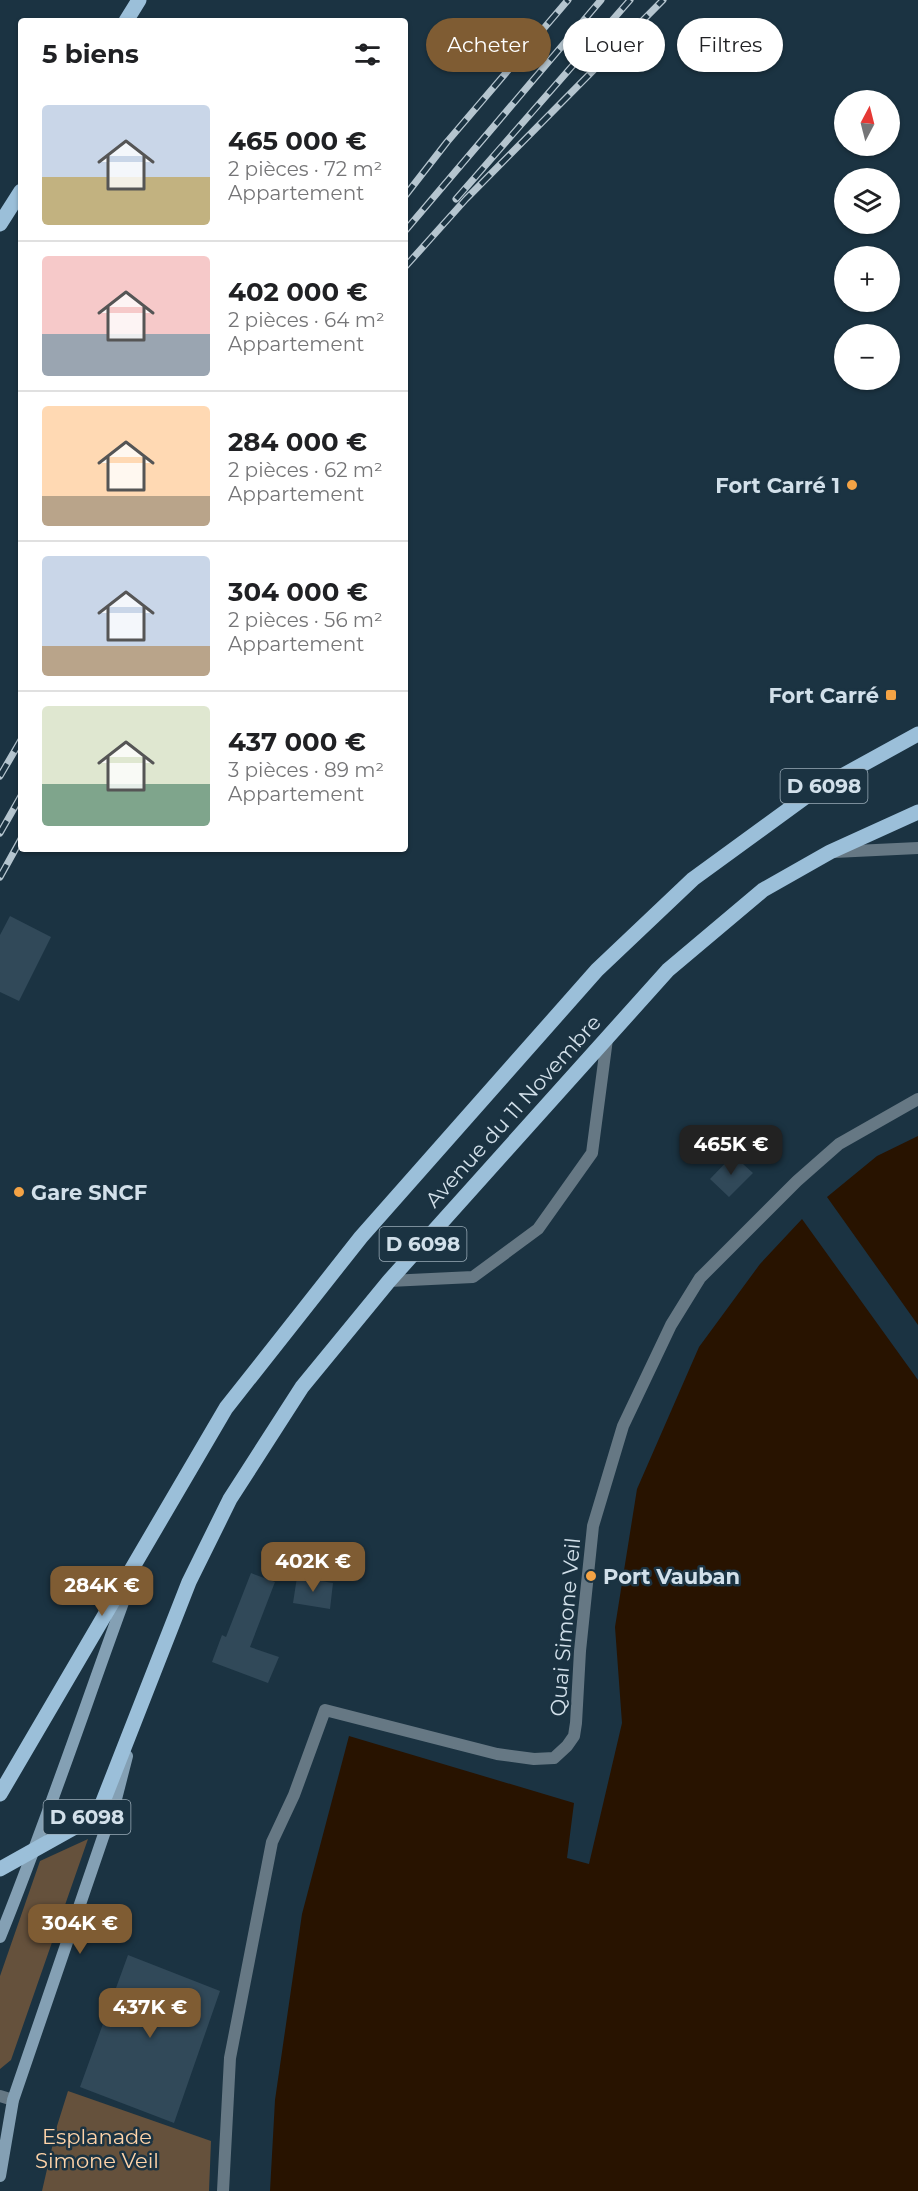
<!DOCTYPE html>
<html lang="fr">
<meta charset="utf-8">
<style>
:root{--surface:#fff;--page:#f6f6f6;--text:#202124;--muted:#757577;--line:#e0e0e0;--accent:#7f5c33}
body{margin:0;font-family:Montserrat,sans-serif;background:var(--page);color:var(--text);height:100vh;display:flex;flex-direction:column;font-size:22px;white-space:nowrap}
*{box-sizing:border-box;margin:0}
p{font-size:20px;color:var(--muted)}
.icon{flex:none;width:33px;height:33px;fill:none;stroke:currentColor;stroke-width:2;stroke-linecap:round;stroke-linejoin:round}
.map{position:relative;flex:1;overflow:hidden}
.details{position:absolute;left:18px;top:18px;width:390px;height:834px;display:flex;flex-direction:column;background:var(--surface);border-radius:6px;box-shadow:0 2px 4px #0004}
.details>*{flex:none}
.top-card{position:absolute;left:426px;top:18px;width:402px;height:54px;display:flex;gap:12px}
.needle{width:39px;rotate:7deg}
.buttons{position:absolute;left:834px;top:90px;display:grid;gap:12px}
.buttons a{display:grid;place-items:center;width:66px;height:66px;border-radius:50%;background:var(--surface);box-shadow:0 2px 4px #0004;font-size:30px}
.price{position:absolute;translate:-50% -51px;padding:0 14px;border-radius:12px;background:var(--accent);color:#fff;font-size:20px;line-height:39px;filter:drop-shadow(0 2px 3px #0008)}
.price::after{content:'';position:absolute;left:50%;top:36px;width:18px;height:14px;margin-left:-9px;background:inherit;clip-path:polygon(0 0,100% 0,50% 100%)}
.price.active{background:#222;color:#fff}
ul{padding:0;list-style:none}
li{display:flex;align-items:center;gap:18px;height:150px;padding:0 24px}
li+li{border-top:2px solid var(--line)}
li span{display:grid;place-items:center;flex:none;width:168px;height:120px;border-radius:6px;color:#555}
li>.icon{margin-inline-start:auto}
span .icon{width:72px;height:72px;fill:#fffc;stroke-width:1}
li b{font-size:26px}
h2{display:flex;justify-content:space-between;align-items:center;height:72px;padding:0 24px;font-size:26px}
.tag{padding:0 21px;border-radius:27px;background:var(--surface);box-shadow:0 2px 4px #0004;font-size:21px;line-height:54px}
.tag.active{background:var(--accent);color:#fff}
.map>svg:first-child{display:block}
</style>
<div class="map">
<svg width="918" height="2191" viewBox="0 0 918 2191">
<rect width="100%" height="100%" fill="#1b3342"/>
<path fill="#65513c" d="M88 1839 11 2060 0 2069V1976L40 1861Z
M68 2091 211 2141 209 2191H42L57 2126Z"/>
<path fill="#281300" d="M918 1136V1325L827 1197 877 1156Z
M802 1219 918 1380V2191H270L275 2100 302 1914 349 1736 574 1803 567 1858 589 1864 622 1723 615 1627 637 1489 699 1347 760 1264Z"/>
<path fill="#314959" d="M10 916 51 937 19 1001 0 992V935Z
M733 1155 753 1173 729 1197 710 1179Z
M251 1573 275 1582 250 1647 279 1657 268 1683 212 1662 222 1635 226 1637Z
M297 1577 333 1583 330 1609 293 1603Z
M128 1955 220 1991 174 2123 80 2087Z"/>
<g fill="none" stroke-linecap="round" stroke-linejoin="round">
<path stroke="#667884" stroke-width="12" d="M834 852 918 848
M389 1281 473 1277 538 1229 592 1153 607 1039
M223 2191 230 2058 272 1842 294 1795 325 1710 497 1754 534 1759 554 1758 567 1746 574 1736 576 1723 580 1651 593 1526 623 1426 671 1325 700 1278 797 1181 839 1144 918 1099"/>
<path stroke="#667884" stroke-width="12" d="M0 2096 13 2100"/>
<path stroke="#84a0b4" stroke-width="12" d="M0 1937C48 1819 88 1697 132 1578
M0 2176 13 2100 116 1799 127 1756"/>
<path stroke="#9bbfd9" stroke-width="15" d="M126 21 139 0
M0 224 21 191
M0 1794 226 1408 361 1237 597 970 693 879 811 793 918 734
M0 1869 77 1826 102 1804 189 1582 230 1499 302 1387 389 1281 668 970 763 890 830 852 918 812"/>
<defs>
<path id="rail" d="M405 196 447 142 568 0
M456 199 630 0
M405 231 601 0
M405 267 466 199 663 0
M0 776 21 740
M0 833 21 796
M0 877 21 839"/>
</defs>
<use href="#rail" stroke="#b5c5cf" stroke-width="7"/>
<use href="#rail" stroke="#1b3342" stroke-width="4.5" stroke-dasharray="14" stroke-linecap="butt"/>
</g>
<g fill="#f4a345" stroke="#1b3342" stroke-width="2">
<circle cx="852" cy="485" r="6"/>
<rect x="885" y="689" width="12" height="12" rx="3"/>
<circle cx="19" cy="1192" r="6"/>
<circle cx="591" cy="1576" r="6"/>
</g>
<g text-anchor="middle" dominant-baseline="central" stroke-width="5" stroke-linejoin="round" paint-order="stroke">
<g fill="#1b3342" stroke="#9bacb8" stroke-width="1.5">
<rect x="780.5" y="769" width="87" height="34" rx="4.5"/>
<rect x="379.5" y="1227" width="87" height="34" rx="4.5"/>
<rect x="43.5" y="1800" width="87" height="34" rx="4.5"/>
</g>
<g font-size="20" font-weight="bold" fill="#d2e0ea">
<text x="824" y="786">D 6098</text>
<text x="423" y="1244">D 6098</text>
<text x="87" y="1817">D 6098</text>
</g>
<g font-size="21" font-weight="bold" fill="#d2e0ea" stroke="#1b3342" text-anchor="end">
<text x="840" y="485">Fort Carré 1</text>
<text x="879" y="695">Fort Carré</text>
<text x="31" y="1192" text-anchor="start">Gare SNCF</text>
<text x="603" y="1576" text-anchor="start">Port Vauban</text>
</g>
<g font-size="21" fill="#d2e0ea" stroke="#1b3342">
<text transform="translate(513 1111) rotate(-48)">Avenue du 11 Novembre</text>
<text transform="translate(565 1627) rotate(-85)">Quai Simone Veil</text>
</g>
<g font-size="21" fill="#ffd4a9" stroke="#1b3342">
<text x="97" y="2136">Esplanade<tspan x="97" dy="24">Simone Veil</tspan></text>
</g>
</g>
</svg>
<div class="buttons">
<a><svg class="needle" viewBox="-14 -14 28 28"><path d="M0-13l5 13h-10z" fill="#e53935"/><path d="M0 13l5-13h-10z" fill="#757577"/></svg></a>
<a><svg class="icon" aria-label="layers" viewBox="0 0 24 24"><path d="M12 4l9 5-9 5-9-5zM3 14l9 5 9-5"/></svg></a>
<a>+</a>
<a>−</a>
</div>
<b class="price active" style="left:731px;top:1176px">465K €</b>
<b class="price" style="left:313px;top:1593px">402K €</b>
<b class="price" style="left:102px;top:1617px">284K €</b>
<b class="price" style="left:80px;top:1955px">304K €</b>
<b class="price" style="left:150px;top:2039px">437K €</b>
<div class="top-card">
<a class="tag active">Acheter</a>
<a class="tag">Louer</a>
<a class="tag">Filtres</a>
</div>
<section class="details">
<h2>5 biens<svg class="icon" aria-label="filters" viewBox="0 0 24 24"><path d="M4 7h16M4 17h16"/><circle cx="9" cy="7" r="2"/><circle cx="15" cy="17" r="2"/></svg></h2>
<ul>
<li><span style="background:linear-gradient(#c9d6e8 60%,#c2b280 0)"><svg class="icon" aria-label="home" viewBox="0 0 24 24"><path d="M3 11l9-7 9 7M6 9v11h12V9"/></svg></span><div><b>465 000 €</b><p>2 pièces · 72 m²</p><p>Appartement</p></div></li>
<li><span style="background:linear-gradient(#f6c9c9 65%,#9aa5b1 0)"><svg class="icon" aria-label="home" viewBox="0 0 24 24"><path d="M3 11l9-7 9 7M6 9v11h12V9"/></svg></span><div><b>402 000 €</b><p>2 pièces · 64 m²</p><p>Appartement</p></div></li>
<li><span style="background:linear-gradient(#ffd9b3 75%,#b9a48a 0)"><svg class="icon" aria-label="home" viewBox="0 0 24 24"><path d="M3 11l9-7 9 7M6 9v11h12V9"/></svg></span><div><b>284 000 €</b><p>2 pièces · 62 m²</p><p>Appartement</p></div></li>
<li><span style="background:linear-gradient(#c9d6e8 75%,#b9a48a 0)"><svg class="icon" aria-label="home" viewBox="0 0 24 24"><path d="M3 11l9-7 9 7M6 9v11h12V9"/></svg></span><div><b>304 000 €</b><p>2 pièces · 56 m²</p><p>Appartement</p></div></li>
<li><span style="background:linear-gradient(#dfe7d0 65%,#7fa58c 0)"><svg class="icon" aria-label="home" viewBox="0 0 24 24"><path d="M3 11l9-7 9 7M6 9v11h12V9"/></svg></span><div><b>437 000 €</b><p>3 pièces · 89 m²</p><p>Appartement</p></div></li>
</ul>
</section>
</div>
